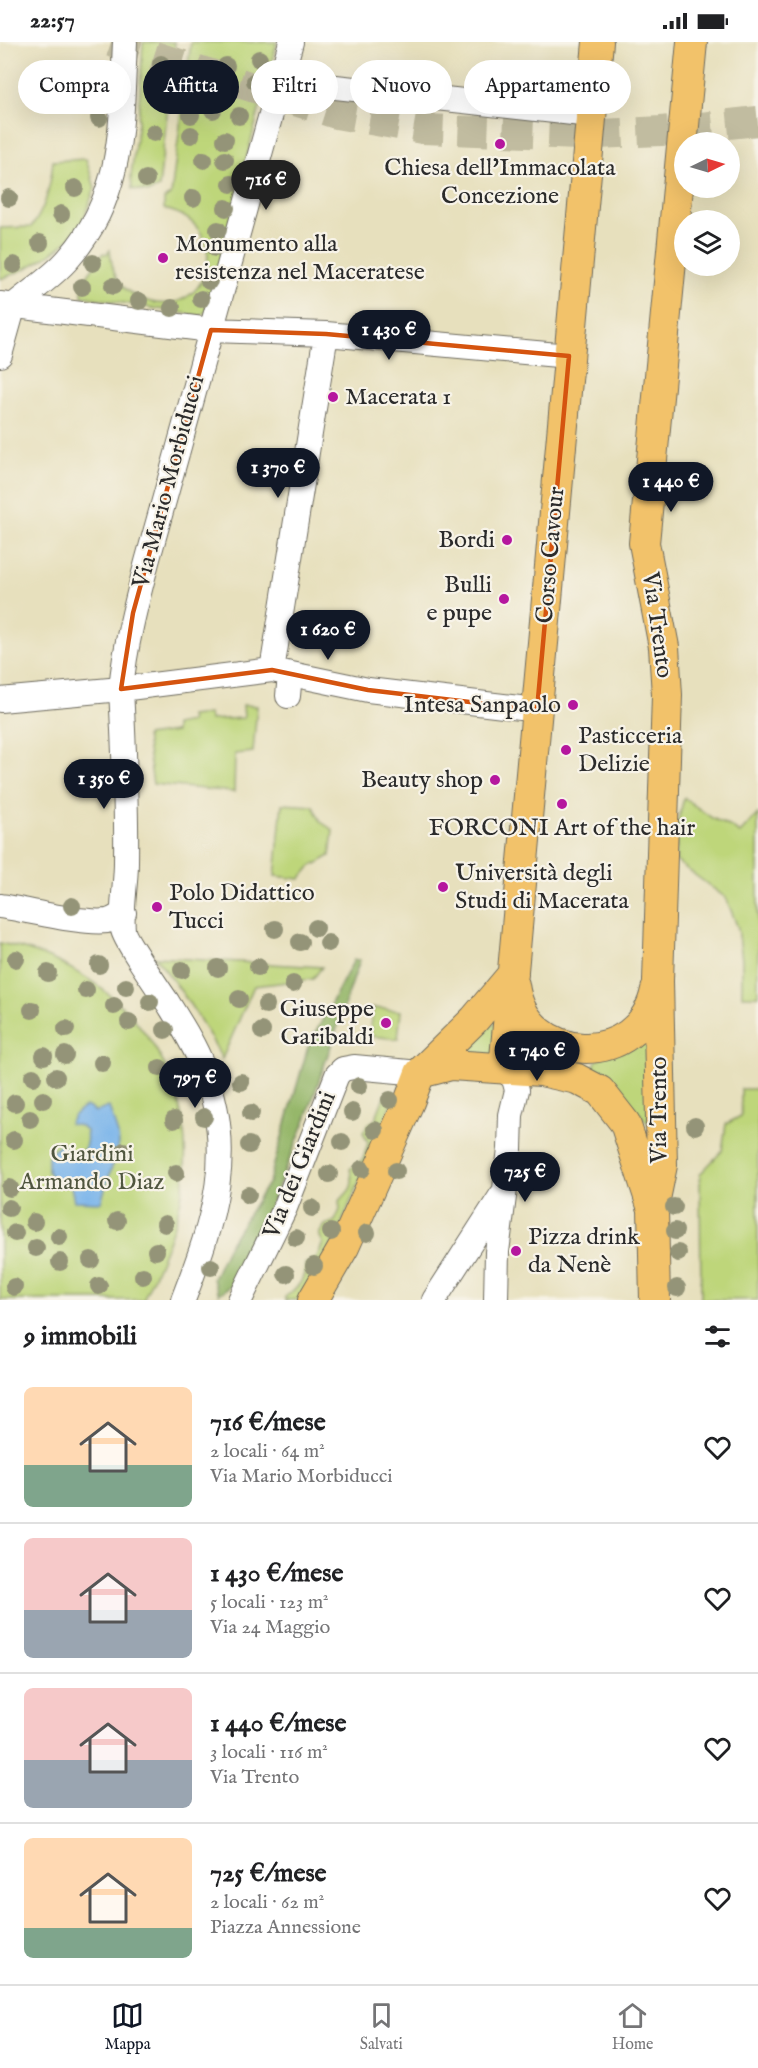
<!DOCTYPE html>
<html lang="it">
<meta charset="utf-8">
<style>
:root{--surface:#fff;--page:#f2f2f2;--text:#202124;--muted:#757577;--line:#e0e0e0;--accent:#111827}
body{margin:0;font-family:"IM FELL English",serif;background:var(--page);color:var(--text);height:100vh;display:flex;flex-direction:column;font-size:22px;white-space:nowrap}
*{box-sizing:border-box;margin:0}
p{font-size:20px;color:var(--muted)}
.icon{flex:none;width:33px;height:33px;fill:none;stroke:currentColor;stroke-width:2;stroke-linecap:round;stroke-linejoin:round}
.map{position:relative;height:1258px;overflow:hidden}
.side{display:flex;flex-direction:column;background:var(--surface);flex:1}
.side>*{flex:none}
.hud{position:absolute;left:18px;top:18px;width:723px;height:54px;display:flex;gap:12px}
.needle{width:39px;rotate:85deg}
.fabs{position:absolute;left:674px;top:90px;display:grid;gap:12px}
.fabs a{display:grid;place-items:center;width:66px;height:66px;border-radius:50%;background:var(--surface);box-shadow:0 6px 24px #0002;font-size:30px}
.price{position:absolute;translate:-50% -51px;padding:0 14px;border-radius:21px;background:var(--accent);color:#fff;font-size:20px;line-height:39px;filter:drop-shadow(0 2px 3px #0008)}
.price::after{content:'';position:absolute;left:50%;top:36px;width:18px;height:14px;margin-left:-9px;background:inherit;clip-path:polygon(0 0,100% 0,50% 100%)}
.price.selected{background:#222;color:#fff}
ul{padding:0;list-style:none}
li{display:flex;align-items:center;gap:18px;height:150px;padding:0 24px}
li+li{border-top:2px solid var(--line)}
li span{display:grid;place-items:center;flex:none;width:168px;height:120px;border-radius:9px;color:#555}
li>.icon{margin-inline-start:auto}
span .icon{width:72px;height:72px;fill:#fffc;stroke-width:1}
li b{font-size:26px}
h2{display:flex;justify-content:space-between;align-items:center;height:72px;padding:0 24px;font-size:26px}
.tag{padding:0 21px;border-radius:27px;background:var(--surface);box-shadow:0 6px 24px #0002;font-size:21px;line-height:54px}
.tag.selected{background:var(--accent);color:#fff}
.status{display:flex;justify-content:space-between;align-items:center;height:42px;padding:0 30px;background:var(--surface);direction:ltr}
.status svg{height:16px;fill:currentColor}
.tab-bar{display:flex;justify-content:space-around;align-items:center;height:84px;border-top:2px solid var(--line);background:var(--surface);font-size:16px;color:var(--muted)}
.tab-bar a{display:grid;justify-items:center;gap:3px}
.tab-bar .selected{color:var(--accent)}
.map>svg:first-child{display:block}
</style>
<div class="status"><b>22:57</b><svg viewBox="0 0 49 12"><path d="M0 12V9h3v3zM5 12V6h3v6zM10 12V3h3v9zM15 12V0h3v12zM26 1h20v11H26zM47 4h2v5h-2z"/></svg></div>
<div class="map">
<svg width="758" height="1258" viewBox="0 0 758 1258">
<rect width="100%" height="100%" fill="#f7f3e8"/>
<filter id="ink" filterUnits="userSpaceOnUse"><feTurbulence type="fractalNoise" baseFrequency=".0167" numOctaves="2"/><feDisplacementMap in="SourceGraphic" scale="12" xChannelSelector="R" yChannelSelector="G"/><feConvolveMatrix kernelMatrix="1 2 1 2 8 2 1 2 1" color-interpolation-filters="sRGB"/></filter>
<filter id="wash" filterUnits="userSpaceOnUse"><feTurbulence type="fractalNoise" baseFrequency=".008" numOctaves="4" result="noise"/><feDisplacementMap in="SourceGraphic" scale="24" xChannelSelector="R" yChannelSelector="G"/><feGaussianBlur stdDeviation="1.35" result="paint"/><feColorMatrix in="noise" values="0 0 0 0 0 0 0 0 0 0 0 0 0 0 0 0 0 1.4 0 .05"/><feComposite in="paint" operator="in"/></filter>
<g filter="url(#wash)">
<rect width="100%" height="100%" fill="#e7e0bd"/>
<path fill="#bed67a" stroke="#748052" stroke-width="1.5" d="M143 0H175L159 145 149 150 132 147 131 134 138 80Z
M191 0H277L206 270 200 274 82 254V241L103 211 107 212 110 208C112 231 117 246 140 256 207 286 240 184 164 167V157L171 153Z
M86 117 95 146C90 158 84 181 76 190 56 212 27 228 0 237V186L31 185C45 169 51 141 53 119Z
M243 663 257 664 253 710 235 712 234 750 153 742 146 694 175 690V683L191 680 190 674 209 672 210 678 244 676Z
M684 756 712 776 731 785 740 791 758 772V954H742V918L738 886 726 856 676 819 677 782Z
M282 762 313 764 321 780 333 788 330 814 310 825 300 837 275 834Z
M0 901C116 924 201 1025 183 1146 177 1185 159 1223 143 1258H0Z
M155 915 322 925 313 937 254 944 222 1017C203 979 181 947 155 915Z
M373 966 401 969 398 997 370 994Z
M503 973 498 1015 464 1012 467 1005Z
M653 981 649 1082 617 1048 592 1031 596 1019Z
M741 1047H758V1258H701L700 1132 722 1109 726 1082 741 1074Z
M385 1052 394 1057 334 1199 299 1258H285V1255C298 1245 305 1239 305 1222L317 1215 323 1201 319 1192 325 1183 335 1179 340 1168 339 1159C351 1148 355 1144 350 1127L363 1117 368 1101 363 1090 368 1082 375 1078Z"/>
<path fill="#96b76a" stroke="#60714a" stroke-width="1.5" d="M354 918H360L306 1077 240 1238 219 1252 213 1237 228 1204 269 1140 308 1005Z"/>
<path fill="#79b4ea" stroke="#52708a" stroke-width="1.5" d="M86 1064 96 1070 109 1065 118 1092 119 1102 101 1160 74 1159 71 1144 68 1138 54 1137 48 1130V1114L61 1101 72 1113C86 1112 88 1101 86 1089L81 1084 69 1082 74 1073Z"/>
</g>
<g filter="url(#ink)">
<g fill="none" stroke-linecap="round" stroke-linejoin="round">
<path stroke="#c1bca0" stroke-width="30" stroke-dasharray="30 15" stroke-linecap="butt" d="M111 0 336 72 422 87 580 93 661 89 758 79"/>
<defs>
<path id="minor" d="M281 39 591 73
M0 262 211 288 326 292 569 314
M14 263C32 248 54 234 69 216 125 152 121 80 125 0
M0 313 14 263
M272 628 326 292
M288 654 290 632
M0 658 121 647 272 628 368 648 537 668
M0 864C29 868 80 882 107 879 113 878 119 873 124 871
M183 1258C214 1178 237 1109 203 1025 194 1002 181 982 168 961 160 949 124 897 123 888 121 866 126 842 126 820 127 762 124 704 121 647 125 604 136 562 147 520L291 0
M240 1258 285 1166 337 1033 343 1027 354 1025 420 1031
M434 1258 501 1154
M496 1258 497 1210 510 1107 511 1073 517 1048 514 1037 504 1027"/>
<path id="major" d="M514 943C525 1024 640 1028 656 948
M504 1027 598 0
M420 1031 451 1023 541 1029 577 1037 600 1049 625 1081 652 1164
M313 1258 344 1205 409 1060 420 1031 474 978 513 932
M655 1258 653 1167 662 1123 658 939 667 653 664 605 644 501 692 0"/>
</defs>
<use href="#minor" stroke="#6d6a5e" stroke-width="26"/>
<use href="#major" stroke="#6d6a5e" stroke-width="32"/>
<use href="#minor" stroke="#fff" stroke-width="24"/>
<use href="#major" stroke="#f2c26a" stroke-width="30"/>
</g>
<g fill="#949478">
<circle cx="259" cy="17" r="9"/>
<circle cx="161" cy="22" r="9"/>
<circle cx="226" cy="24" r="9"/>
<circle cx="203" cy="36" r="9"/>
<circle cx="255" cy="39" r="9"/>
<circle cx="99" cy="40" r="9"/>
<circle cx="159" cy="42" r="9"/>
<circle cx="230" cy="47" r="9"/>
<circle cx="197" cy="53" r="9"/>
<circle cx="213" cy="68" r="9"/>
<circle cx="191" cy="73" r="9"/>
<circle cx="239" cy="74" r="9"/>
<circle cx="99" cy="76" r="9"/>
<circle cx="154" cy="91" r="9"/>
<circle cx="191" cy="93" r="9"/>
<circle cx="225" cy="98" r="9"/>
<circle cx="204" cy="118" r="9"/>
<circle cx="225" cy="118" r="9"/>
<circle cx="146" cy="137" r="9"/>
<circle cx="231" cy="142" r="9"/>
<circle cx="75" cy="146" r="9"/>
<circle cx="9" cy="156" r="9"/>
<circle cx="193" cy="156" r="9"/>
<circle cx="226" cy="166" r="9"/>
<circle cx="61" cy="172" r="9"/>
<circle cx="218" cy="188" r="9"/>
<circle cx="40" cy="201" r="9"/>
<circle cx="215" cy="206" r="9"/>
<circle cx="93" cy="221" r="9"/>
<circle cx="14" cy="223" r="9"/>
<circle cx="209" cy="239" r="9"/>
<circle cx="113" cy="244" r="9"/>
<circle cx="82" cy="245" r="9"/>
<circle cx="201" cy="257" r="9"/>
<circle cx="139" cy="259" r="9"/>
<circle cx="172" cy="266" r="9"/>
<circle cx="72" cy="864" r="9"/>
<circle cx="316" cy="886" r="9"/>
<circle cx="275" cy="887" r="9"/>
<circle cx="300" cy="900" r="9"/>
<circle cx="328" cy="901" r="9"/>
<circle cx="16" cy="917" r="9"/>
<circle cx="99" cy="923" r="9"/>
<circle cx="258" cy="925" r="9"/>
<circle cx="218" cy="926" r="9"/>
<circle cx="182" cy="928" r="9"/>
<circle cx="48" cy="931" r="9"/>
<circle cx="293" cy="942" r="9"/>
<circle cx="126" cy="945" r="9"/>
<circle cx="86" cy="948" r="9"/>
<circle cx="239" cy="957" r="9"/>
<circle cx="150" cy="960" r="9"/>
<circle cx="266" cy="963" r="9"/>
<circle cx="114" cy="964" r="9"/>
<circle cx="32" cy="968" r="9"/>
<circle cx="129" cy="980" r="9"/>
<circle cx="66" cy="987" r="9"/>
<circle cx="165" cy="988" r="9"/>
<circle cx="262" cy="989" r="9"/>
<circle cx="65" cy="1013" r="9"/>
<circle cx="44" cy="1014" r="9"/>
<circle cx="102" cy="1021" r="9"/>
<circle cx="160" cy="1026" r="9"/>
<circle cx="33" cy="1035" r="9"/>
<circle cx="56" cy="1035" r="9"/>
<circle cx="241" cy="1040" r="9"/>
<circle cx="359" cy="1044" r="9"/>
<circle cx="43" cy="1058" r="9"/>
<circle cx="390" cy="1058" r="9"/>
<circle cx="15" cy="1061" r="9"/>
<circle cx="352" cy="1070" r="9"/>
<circle cx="251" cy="1071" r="9"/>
<circle cx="204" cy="1075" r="9"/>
<circle cx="30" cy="1077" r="9"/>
<circle cx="174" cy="1078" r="9"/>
<circle cx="695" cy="1084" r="9"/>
<circle cx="375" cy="1088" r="9"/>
<circle cx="14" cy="1098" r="9"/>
<circle cx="342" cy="1100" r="9"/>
<circle cx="249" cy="1103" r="9"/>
<circle cx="124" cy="1109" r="9"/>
<circle cx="362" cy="1127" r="9"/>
<circle cx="396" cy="1129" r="9"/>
<circle cx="176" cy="1131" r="9"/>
<circle cx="329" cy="1132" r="9"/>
<circle cx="10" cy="1146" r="9"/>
<circle cx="248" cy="1153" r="9"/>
<circle cx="674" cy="1165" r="9"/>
<circle cx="9" cy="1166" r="9"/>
<circle cx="312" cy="1166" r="9"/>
<circle cx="117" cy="1179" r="9"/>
<circle cx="34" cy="1180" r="9"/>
<circle cx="165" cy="1182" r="9"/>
<circle cx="675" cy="1189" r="9"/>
<circle cx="331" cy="1190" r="9"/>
<circle cx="15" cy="1191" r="9"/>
<circle cx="367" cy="1191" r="9"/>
<circle cx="59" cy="1195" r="9"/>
<circle cx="296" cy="1196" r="9"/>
<circle cx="36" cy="1206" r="9"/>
<circle cx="156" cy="1209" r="9"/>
<circle cx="678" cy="1211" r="9"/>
<circle cx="91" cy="1218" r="9"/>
<circle cx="60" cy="1220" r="9"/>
<circle cx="314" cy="1224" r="9"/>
<circle cx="211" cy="1225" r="9"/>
<circle cx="286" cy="1232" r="9"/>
<circle cx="143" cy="1234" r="9"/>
<circle cx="99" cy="1244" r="9"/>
<circle cx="14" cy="1245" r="9"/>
<circle cx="677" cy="1246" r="9"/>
</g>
</g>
<path fill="none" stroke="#d5540f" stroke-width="4.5" stroke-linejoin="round" d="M211 288 326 292 569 314 537 668 368 648 272 628 121 647 133 571Z"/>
<g fill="#b5179e" stroke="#f7f3e8" stroke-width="2">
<circle cx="500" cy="102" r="6"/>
<circle cx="163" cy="216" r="6"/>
<circle cx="333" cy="355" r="6"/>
<circle cx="507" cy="498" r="6"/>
<circle cx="504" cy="557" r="6"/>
<circle cx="573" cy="663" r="6"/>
<circle cx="566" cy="708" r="6"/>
<circle cx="495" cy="738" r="6"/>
<circle cx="562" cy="762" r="6"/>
<circle cx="443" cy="845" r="6"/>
<circle cx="157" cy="865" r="6"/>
<circle cx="386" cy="981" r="6"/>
<circle cx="516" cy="1209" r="6"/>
</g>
<g text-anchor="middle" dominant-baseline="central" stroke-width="4.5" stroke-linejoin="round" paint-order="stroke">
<g font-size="24" fill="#2b2b2b" stroke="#f7f3e8" text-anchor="start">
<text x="500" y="126" text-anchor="middle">Chiesa dell'Immacolata<tspan x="500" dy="28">Concezione</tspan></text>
<text x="175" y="202">Monumento alla<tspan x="175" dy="28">resistenza nel Maceratese</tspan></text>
<text x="345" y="355">Macerata 1</text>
<text x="495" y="498" text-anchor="end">Bordi</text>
<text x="492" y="543" text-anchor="end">Bulli<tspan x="492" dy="28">e pupe</tspan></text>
<text x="561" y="663" text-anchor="end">Intesa Sanpaolo</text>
<text x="578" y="694">Pasticceria<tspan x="578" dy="28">Delizie</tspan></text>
<text x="483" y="738" text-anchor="end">Beauty shop</text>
<text x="562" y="786" text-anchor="middle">FORCONI Art of the hair</text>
<text x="455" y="831">Università degli<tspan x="455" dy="28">Studi di Macerata</tspan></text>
<text x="169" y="851">Polo Didattico<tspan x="169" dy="28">Tucci</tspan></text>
<text x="374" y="967" text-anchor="end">Giuseppe<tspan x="374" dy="28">Garibaldi</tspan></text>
<text x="528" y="1195">Pizza drink<tspan x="528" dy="28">da Nenè</tspan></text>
</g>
<g font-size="24" fill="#2b2b2b" stroke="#f7f3e8">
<text transform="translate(169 440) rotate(-75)">Via Mario Morbiducci</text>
<text transform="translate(551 513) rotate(-85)">Corso Cavour</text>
<text transform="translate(657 583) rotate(82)">Via Trento</text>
<text transform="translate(659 1068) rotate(-90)">Via Trento</text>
<text transform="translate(300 1123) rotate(-68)">Via dei Giardini</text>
</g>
<g font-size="24" fill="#50563f" stroke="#f7f3e8">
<text x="92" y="1112">Giardini<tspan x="92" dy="28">Armando Diaz</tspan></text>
</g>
</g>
</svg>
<div class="fabs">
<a><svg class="needle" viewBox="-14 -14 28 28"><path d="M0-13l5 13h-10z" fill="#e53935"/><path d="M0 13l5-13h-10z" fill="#757577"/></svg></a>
<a><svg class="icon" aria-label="layers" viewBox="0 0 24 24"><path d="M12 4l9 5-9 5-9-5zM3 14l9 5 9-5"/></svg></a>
</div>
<b class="price selected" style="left:266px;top:169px">716 €</b>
<b class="price" style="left:389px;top:319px">1 430 €</b>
<b class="price" style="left:278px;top:457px">1 370 €</b>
<b class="price" style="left:671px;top:471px">1 440 €</b>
<b class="price" style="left:328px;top:619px">1 620 €</b>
<b class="price" style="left:104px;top:768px">1 350 €</b>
<b class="price" style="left:537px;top:1040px">1 740 €</b>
<b class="price" style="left:195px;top:1067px">797 €</b>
<b class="price" style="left:525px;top:1161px">725 €</b>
<div class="hud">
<a class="tag">Compra</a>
<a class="tag selected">Affitta</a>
<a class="tag">Filtri</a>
<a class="tag">Nuovo</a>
<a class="tag">Appartamento</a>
</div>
</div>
<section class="side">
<h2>9 immobili<svg class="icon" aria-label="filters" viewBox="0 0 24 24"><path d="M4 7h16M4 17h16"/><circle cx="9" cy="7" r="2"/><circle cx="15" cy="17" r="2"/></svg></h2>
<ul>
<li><span style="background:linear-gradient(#ffd9b3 65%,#7fa58c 0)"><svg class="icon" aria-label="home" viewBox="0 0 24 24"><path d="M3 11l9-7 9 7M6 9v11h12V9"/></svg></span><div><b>716 €/mese</b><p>2 locali · 64 m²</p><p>Via Mario Morbiducci</p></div><svg class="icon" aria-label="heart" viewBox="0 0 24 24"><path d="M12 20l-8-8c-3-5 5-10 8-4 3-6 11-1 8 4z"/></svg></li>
<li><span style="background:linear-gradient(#f6c9c9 60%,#9aa5b1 0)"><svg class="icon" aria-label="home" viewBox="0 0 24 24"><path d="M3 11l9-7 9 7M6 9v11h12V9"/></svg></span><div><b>1 430 €/mese</b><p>5 locali · 123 m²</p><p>Via 24 Maggio</p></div><svg class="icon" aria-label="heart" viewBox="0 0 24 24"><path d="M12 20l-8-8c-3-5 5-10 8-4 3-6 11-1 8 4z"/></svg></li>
<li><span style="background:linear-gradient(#f6c9c9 60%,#9aa5b1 0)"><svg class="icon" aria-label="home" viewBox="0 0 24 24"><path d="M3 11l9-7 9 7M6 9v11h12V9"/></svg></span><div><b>1 440 €/mese</b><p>3 locali · 116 m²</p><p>Via Trento</p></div><svg class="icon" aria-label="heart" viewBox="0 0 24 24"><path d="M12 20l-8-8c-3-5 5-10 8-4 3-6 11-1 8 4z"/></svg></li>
<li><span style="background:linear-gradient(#ffd9b3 75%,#7fa58c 0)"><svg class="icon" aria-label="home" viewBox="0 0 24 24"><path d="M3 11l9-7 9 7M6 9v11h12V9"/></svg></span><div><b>725 €/mese</b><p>2 locali · 62 m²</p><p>Piazza Annessione</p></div><svg class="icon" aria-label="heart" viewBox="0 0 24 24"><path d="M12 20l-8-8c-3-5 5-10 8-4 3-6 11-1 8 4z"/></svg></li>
</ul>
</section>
<nav class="tab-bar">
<a class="selected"><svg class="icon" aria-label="map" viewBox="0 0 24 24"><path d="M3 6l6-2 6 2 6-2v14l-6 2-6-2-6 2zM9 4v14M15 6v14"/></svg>Mappa</a>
<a><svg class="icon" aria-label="saved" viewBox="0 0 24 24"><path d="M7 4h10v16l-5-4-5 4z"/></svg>Salvati</a>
<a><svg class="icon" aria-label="home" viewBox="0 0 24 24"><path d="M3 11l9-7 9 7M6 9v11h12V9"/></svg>Home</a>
</nav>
